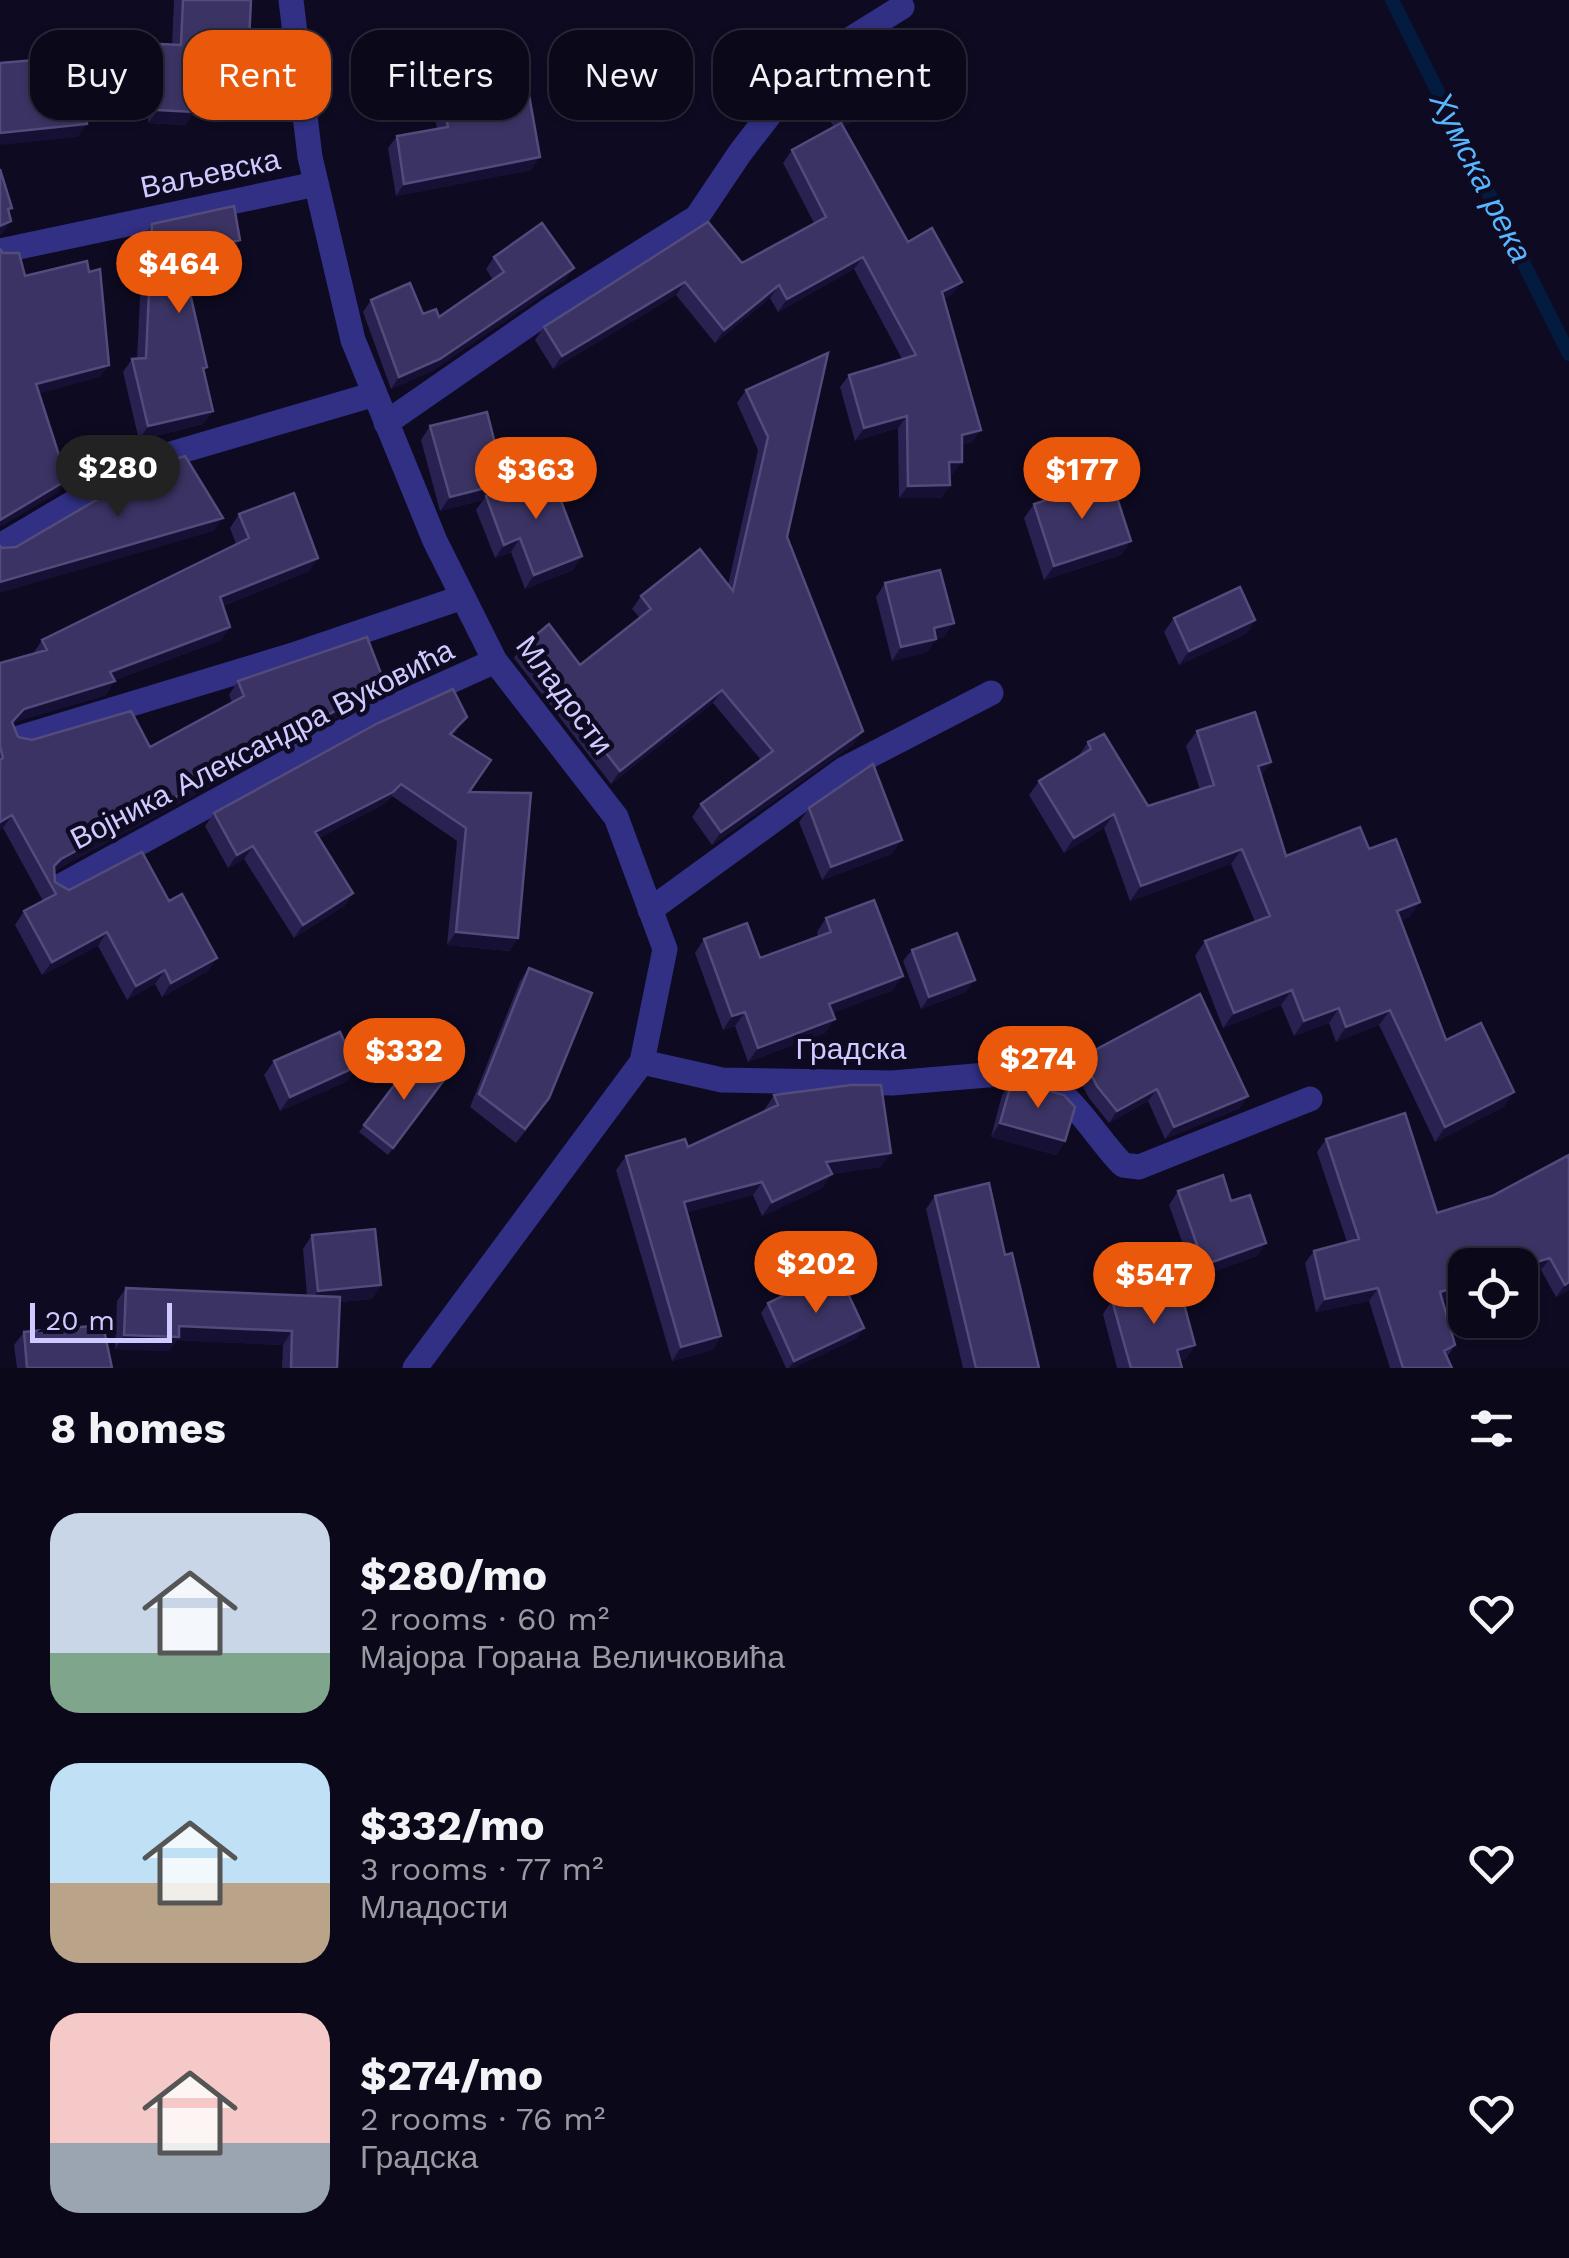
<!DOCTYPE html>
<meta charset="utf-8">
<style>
:root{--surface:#0a0819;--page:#131122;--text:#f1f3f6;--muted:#999aa2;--line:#2a2938;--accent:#ea580c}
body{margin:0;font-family:"Work Sans",sans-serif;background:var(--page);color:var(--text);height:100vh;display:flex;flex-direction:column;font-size:38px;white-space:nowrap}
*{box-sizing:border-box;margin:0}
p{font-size:32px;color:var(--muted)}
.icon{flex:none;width:55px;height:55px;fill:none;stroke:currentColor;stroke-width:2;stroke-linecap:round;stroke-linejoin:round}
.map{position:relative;height:1368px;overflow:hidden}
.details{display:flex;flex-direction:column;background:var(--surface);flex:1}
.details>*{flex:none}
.hud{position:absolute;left:30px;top:30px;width:1000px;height:90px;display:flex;gap:20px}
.fabs{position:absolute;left:1448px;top:1248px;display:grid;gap:20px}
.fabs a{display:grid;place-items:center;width:90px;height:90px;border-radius:20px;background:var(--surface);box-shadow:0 2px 8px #0004,0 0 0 2px var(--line);font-size:50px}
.scale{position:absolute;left:30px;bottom:25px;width:142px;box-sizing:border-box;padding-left:10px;border:5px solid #cfcaff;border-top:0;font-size:28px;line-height:35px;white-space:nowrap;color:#cfcaff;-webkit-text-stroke:8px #0e0a21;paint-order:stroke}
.price{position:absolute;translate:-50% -85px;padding:0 22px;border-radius:35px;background:var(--accent);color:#fff;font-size:32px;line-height:65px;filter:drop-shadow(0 2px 5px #0008)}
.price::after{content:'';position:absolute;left:50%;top:60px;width:30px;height:22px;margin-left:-15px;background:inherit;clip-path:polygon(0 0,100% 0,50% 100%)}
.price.selected{background:#222;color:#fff}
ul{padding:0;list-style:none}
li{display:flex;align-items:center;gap:30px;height:250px;padding:0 50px}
li span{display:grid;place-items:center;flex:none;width:280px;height:200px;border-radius:30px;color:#555}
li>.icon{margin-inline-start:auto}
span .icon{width:120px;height:120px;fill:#fffc;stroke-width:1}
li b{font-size:42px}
h2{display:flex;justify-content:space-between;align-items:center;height:120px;padding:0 50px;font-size:42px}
.tag{padding:0 35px;border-radius:30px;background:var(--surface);box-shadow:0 2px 8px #0004,0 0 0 2px var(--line);font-size:35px;line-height:90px}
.tag.selected{background:var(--accent);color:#fff}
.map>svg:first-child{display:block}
</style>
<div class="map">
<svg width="1569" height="1368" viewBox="0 0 1569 1368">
<rect width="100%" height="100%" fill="#0e0a21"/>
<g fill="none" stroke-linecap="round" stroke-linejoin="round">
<path stroke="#041b40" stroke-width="14" d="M1392 0 1569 354"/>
<path stroke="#313085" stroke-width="25" d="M386 423 555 306 697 217 740 153 807 66 902 7
M19 738 293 655 463 597
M650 910 844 769 991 693"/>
<path stroke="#313085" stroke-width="25" d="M291 0 310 157 353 340 435 541 495 661 616 817 665 949 642 1062 415 1368
M0 251 316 184
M0 546 140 463 375 394
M59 887 362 721 495 661
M642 1062 722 1080 892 1083 1022 1072C1066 1080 1093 1135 1123 1165L1139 1167 1310 1099"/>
</g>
<path fill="#292150" d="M174 0H251L236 117 191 116 185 125 148 123 151 58 161 44 172 45Z
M433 52 507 74 531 170 396 196 388 148 397 136 437 129 424 65Z
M896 65 886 79 878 84 874 108 844 127 908 242 953 294 944 299 981 430 972 442 962 445 953 474H949L950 485 941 498H899L898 428 855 441 840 387 849 375 902 359 854 269 778 312 770 298 715 343 676 295 553 369 535 340 544 327 742 263 814 223 783 163 792 150 834 127 810 89 819 75Z
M152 224 240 240 231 254 225 255 216 274 186 279 207 367 204 371 213 411 203 424 139 440 123 372 132 359H137L143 237Z
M494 257 574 268 565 280 432 371 391 389 363 312 371 300 439 317 493 280 486 269Z
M828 353 787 537 854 744 712 845 692 817 701 804 761 760 713 703 611 784 514 658 523 646 580 665 640 618 632 609 641 596 728 585 758 450 737 403 746 390Z
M430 426 505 483 499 491 582 556 573 570 525 589 511 552 495 558 476 510 483 500 440 511 421 440Z
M1034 504 1131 541 1121 555 1044 580 1024 518Z
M239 514 318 558 309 571 223 606 230 627 221 640 115 680 106 695 14 722 13 724 18 737 32 740 150 747 232 702 229 695 238 681 385 684 375 697 54 871 55 882 208 971 162 997 155 984 127 1000 98 946 42 975 15 925 24 911 43 901 3 828 0 830V663L33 654 42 640 236 544 230 528Z
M885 583 944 637 936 639 927 652 892 661 876 597Z
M1174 618 1255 620 1246 634 1179 665 1164 632Z
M458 730 452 735 518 938 509 951 447 945 457 841 392 796 384 804 319 838 353 893 344 906 294 938 244 859 228 868 205 826 214 813Z
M1197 731 1271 762 1261 776 1286 856 1369 849 1410 917 1401 920 1446 1040 1504 1107 1435 1142 1379 1025 1336 1042 1329 1023 1294 1036 1281 1005 1223 1028 1195 956 1205 941 1255 922 1231 864 1130 901 1104 828 1064 853 1029 795 1039 781 1078 757 1088 742 1148 806 1200 790 1186 746Z
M809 808 892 854 822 880 799 822Z
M826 918 893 990 832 1013 825 1033 748 1062 735 1026 723 1030 695 953 704 939 760 958 818 936 817 932Z
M912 950 966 992 921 1009 903 961Z
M529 968 540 1112 516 1143 470 1107 520 981Z
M1082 1057 1240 1108 1165 1139 1148 1101 1109 1123 1089 1098 1073 1069Z
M415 1058 444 1080 388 1155 359 1132Z
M274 1061 356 1067 347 1081 280 1111 264 1075Z
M1012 1081 1065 1141 1056 1155 991 1137 1002 1095Z
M774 1095 881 1167 831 1174 822 1188 762 1216 753 1195 687 1212 721 1336 712 1350 672 1361 616 1170 626 1156 688 1147 765 1111V1109Z
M1326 1139 1437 1213 1492 1196 1569 1155V1290L1556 1297 1541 1270 1520 1277V1265H1465V1294L1442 1301 1455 1345 1447 1357 1452 1368H1390L1369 1301 1316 1312 1305 1263 1314 1251 1347 1242 1317 1152Z
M1178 1191 1231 1201 1257 1256 1195 1278 1169 1205Z
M935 1196 1005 1255 1039 1368H963L926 1209Z
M312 1235 381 1285 372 1299 340 1302 337 1368H282L283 1345 177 1340 169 1351 115 1349 117 1301 126 1288 307 1295 303 1249Z
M1112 1300 1195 1345 1186 1359 1180 1360 1182 1368H1117L1103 1314Z
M768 1303 857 1338 793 1368H786L761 1313Z
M24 1332 112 1368H17L14 1345Z"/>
<path fill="#171035" d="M896 65 886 79 865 92 874 79Z
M883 94 874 108 837 132 846 118Z
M194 102 246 104 236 117 191 116 185 125 148 123 158 110Z
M87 124 78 137 0 145V133Z
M540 157 531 170 396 196 404 184Z
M11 221 2 234 0 235V226Z
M240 240 231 254 213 257 223 244Z
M863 257 854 269 778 312 787 299Z
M225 260 216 274 174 281 184 267Z
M574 268 565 280 432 371 391 389 399 377Z
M685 282 676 295 553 369 562 356Z
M962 282 953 294 933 305 942 292Z
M779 285 770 298 715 343 724 330Z
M109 365 100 377 27 397 36 384Z
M213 411 203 424 139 440 148 426Z
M907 416 898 428 855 441 864 428Z
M981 430 972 442 953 448 962 435Z
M949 462H962L953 474H940Z
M67 480 58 493 0 527V520Z
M505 483 495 497 486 496 483 500 440 511 450 497Z
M950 485 941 498H899L908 486Z
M223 518 214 531 0 593V582Z
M520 538 511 552 495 558 504 545Z
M1131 541 1121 555 1044 580 1054 566Z
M582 556 573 570 525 589 534 575Z
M318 558 309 571 210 611 220 597Z
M1255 620 1246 634 1179 665 1189 651Z
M954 623 944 637 925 641 934 628Z
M230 627 221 640 102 685 115 681 106 695 14 722 3 735 24 709 110 672Z
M936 639 927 652 892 661 901 647Z
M385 684 375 697 51 873 45 879 61 859Z
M722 690 713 703 611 784 620 771Z
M863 731 854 744 712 845 721 832Z
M1271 762 1261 777 1258 766Z
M401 784 384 804 306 845 315 832Z
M1114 814 1104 828 1064 853 1074 838Z
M12 815 3 828 0 830V822Z
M902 840 892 854 822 880 831 867Z
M253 846 244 859 228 868 237 855Z
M1242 849 1231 864 1130 901 1141 886Z
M353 893 344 906 294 938 303 925Z
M1420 902 1410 917 1387 926 1397 911Z
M107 932 98 946 42 975 52 962Z
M456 932 518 938 509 951 447 945Z
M217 958 208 971 162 997 171 983Z
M165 970 155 984 127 1000 136 986Z
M903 976 893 990 820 1018 829 1004Z
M975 980 966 992 921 1009 929 997Z
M1292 990 1281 1005 1223 1028 1234 1013Z
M1339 1008 1329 1023 1294 1036 1304 1021Z
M1390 1010 1379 1025 1336 1042 1346 1027Z
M745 1012 735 1026 723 1030 732 1016Z
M835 1019 825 1033 748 1062 758 1048Z
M356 1067 347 1081 280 1111 290 1097Z
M1157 1089 1148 1101 1109 1123 1117 1111Z
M1514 1092 1504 1107 1435 1142 1445 1127Z
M1248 1096 1240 1108 1165 1139 1174 1127Z
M1000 1123 1065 1141 1056 1155 991 1137Z
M891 1153 881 1167 816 1176 826 1162Z
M832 1174 822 1188 762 1216 772 1202Z
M762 1182 753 1195 674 1216 684 1202Z
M1266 1243 1257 1256 1195 1278 1204 1265Z
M1550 1258 1541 1270 1520 1277V1267Z
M1569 1282V1290L1556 1297 1565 1285Z
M1465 1284V1294L1431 1304 1440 1292Z
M381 1285 372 1299 308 1305 318 1291Z
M1378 1288 1369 1301 1316 1312 1325 1299Z
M179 1326 292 1331 283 1345 177 1340 169 1351 115 1349 124 1335Z
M864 1328 857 1338 793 1368H789L794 1361Z
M721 1336 712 1350 672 1361 681 1347Z
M1195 1345 1186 1359 1167 1363 1177 1350Z"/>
<path fill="#3b3363" stroke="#524b7b" stroke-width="2.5" d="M183 0H251L246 104 194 102V112L158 110 161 44 181 45Z
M876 34 896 65 874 79 883 94 846 118 819 75 828 65Z
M501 39 507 74 525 72 540 157 404 184 397 136 448 127 433 52Z
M81 56 87 124 0 133V63Z
M841 123 908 242 932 228 962 282 942 292 981 430 962 435V462H949L950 485 908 486 907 416 864 428 849 375 916 355 863 257 787 299 779 285 724 330 685 282 562 356 544 327 708 222 742 263 826 217 792 150Z
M0 169 12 208 8 209 11 221 0 226Z
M234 206 240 240 223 244 225 260 184 267 207 367 203 368 213 411 148 426 132 359 146 358 152 224Z
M542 223 574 268 440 359 399 377 371 300 410 283 423 314 436 309 439 317 504 272 494 257Z
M0 249 3 253H19L25 276 87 261 89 272 100 269 109 365 36 384 67 480 0 520Z
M828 353 787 537 863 731 721 832 701 804 773 751 722 690 620 771 523 646 549 624 580 665 651 609 641 596 700 549 733 591 768 437 746 390Z
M487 412 505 483 450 497 430 426Z
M185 456 223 518 0 582V546L2 548 16 547 156 465Z
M550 472 582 556 534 575 520 538 504 545 486 496Z
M1111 479 1131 541 1054 566 1034 504Z
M294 493 318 558 220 597 230 627 110 672 115 681 24 709 12 722 18 737 32 740 131 711 150 747 244 696 238 681 367 637 385 684 61 859 54 866 55 882 69 890 142 852 169 901 182 894 217 958 171 983 165 970 136 986 107 932 52 962 24 911 56 894 12 815 0 822V760L3 758 0 746V663L47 650 42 640 249 538 239 514Z
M940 570 954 623 934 628 936 639 901 647 885 583Z
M1240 587 1255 620 1189 651 1174 618Z
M453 689 467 717 450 734 491 760 469 792 531 793 518 938 456 932 466 828 401 784 393 792 315 832 353 893 303 925 253 846 237 855 214 813 378 723Z
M1255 712 1271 762 1258 766 1286 856 1360 827 1369 849 1396 839 1420 902 1397 911 1446 1040 1481 1023 1514 1092 1445 1127 1390 1010 1346 1027 1339 1008 1304 1021 1292 990 1234 1013 1205 941 1270 916 1242 849 1141 886 1114 814 1074 838 1039 781 1091 749 1088 742 1104 734 1148 806 1214 785 1197 731Z
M873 764 902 840 831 867 809 808Z
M874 900 903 976 829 1004 835 1019 758 1048 745 1012 732 1016 704 939 747 923 760 958 831 932 826 918Z
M957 933 975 980 929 997 912 950Z
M529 968 592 993 549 1098 525 1129 479 1094Z
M1200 994 1248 1096 1174 1127 1157 1089 1117 1111 1097 1086 1082 1057Z
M340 1032 356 1067 290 1097 274 1061Z
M415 1058 444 1080 393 1148 364 1125Z
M1012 1081 1064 1095 1075 1107 1065 1141 1000 1123Z
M851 1085H881L891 1153 826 1162 832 1174 772 1202 762 1182 684 1202 721 1336 681 1347 626 1156 685 1139 688 1147 778 1105 774 1095Z
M1405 1113 1437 1213 1492 1196 1569 1155V1282L1565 1285 1550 1258 1520 1267V1265H1465V1284L1440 1292 1455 1345 1444 1351 1452 1368H1403L1378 1288 1325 1299 1314 1251 1359 1239 1326 1139Z
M1223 1175 1231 1201 1250 1195 1266 1243 1204 1265 1178 1191Z
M989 1183 1005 1255 1012 1253 1039 1368H976L935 1196Z
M375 1229 381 1285 318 1291 312 1235Z
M837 1270 864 1328 794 1361 768 1303Z
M1178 1282 1195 1345 1177 1350 1182 1368H1131L1112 1300Z
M126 1288 340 1297 337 1368H291L292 1331 179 1326V1337L124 1335Z
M103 1325 112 1368H27L24 1332Z"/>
<g text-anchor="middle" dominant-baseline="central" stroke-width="9" stroke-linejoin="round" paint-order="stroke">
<g font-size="30" fill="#cfcaff" stroke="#0e0a21">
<text transform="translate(210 173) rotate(-12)">Ваљевска</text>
<text transform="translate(565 695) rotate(53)">Младости</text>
<text transform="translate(262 744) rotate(-27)">Војника Александра Вуковића</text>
<text x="851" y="1048">Градска</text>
</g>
<g font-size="32" font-style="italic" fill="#58b6ff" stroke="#0e0a21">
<text transform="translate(1481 177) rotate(63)">Хумска река</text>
</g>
</g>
</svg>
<div class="fabs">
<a><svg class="icon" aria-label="locate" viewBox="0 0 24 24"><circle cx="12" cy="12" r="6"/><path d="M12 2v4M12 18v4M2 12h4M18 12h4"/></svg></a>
</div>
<div class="scale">20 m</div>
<b class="price" style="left:179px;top:316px">$464</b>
<b class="price selected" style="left:118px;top:520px">$280</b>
<b class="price" style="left:536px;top:522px">$363</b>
<b class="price" style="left:1082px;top:522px">$177</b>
<b class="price" style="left:404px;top:1103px">$332</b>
<b class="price" style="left:1038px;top:1111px">$274</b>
<b class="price" style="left:816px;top:1316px">$202</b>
<b class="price" style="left:1154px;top:1327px">$547</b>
<div class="hud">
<a class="tag">Buy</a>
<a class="tag selected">Rent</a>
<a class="tag">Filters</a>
<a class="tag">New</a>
<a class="tag">Apartment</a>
</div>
</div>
<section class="details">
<h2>8 homes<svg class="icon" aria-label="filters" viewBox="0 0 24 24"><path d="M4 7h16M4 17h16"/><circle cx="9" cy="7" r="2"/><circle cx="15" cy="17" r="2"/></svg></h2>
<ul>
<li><span style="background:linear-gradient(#c9d6e8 70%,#7fa58c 0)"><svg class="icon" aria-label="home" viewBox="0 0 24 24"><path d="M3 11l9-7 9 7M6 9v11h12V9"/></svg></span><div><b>$280/mo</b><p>2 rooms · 60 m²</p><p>Мајора Горана Величковића</p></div><svg class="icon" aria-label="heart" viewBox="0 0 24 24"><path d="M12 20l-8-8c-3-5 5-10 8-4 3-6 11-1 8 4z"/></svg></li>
<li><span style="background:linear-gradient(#bfe0f5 60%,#b9a48a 0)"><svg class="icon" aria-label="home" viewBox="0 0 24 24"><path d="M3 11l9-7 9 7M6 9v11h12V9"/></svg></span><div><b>$332/mo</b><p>3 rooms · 77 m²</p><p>Младости</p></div><svg class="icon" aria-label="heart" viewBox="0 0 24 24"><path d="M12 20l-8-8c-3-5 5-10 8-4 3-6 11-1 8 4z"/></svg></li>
<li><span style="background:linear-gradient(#f6c9c9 65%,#9aa5b1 0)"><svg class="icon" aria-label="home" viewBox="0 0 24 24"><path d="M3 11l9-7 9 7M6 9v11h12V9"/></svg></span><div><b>$274/mo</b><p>2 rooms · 76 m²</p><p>Градска</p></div><svg class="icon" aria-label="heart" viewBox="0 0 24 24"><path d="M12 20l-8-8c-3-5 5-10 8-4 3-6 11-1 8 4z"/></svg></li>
</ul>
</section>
